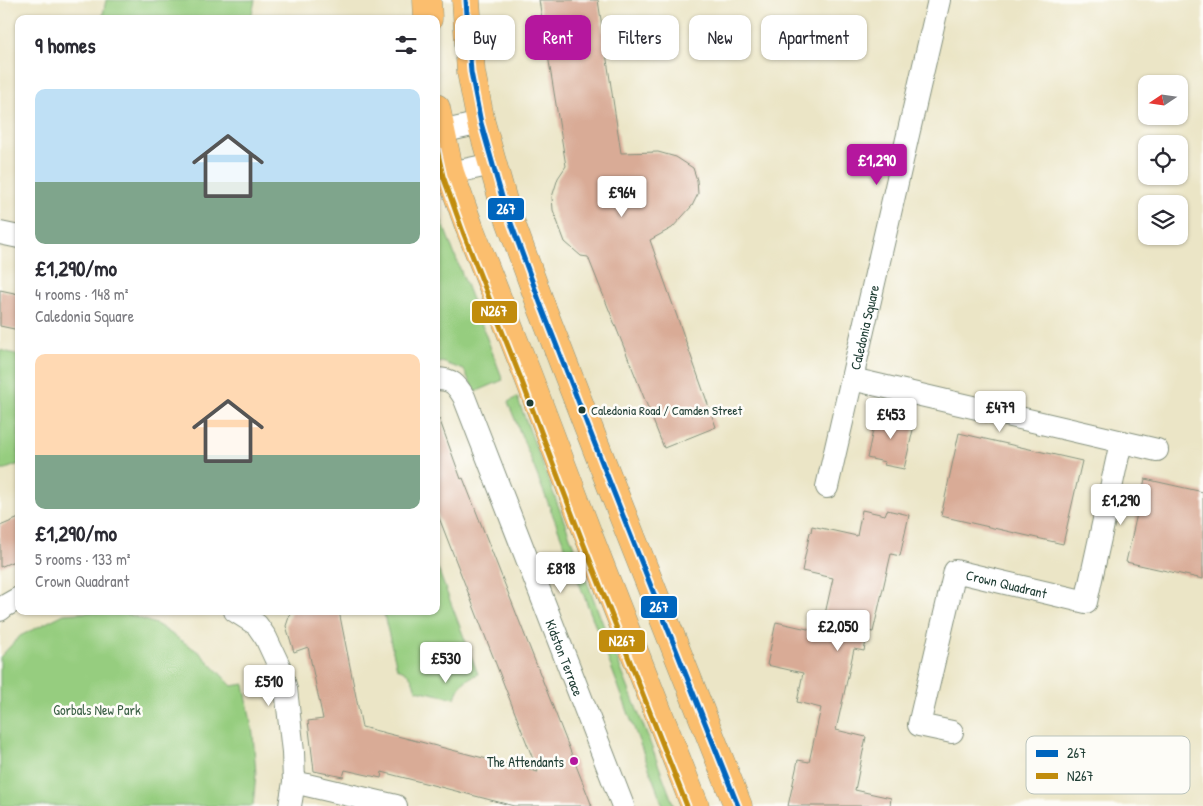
<!DOCTYPE html>
<meta charset="utf-8">
<style>
:root{--surface:#fff;--page:#f2f2f3;--text:#2b2b33;--muted:#7c7c81;--accent:#b5179e}
body{margin:0;font-family:"Patrick Hand",sans-serif;background:var(--page);color:var(--text);height:100vh;display:flex;flex-direction:column;font-size:19px;white-space:nowrap}
*{box-sizing:border-box;margin:0}
p{font-size:16px;color:var(--muted)}
.icon{flex:none;width:28px;height:28px;fill:none;stroke:currentColor;stroke-width:2;stroke-linecap:round;stroke-linejoin:round}
.map{position:relative;flex:1;overflow:hidden}
.side{position:absolute;left:15px;top:15px;width:425px;height:600px;display:flex;flex-direction:column;background:var(--surface);border-radius:10px;box-shadow:0 1px 4px #0004}
.side>*{flex:none}
.banner{position:absolute;left:455px;top:15px;width:475px;height:45px;display:flex;gap:10px}
.needle{width:32px;rotate:257deg}
.fabs{position:absolute;left:1138px;top:75px;display:grid;gap:10px}
.fabs a{display:grid;place-items:center;width:50px;height:50px;border-radius:10px;background:var(--surface);box-shadow:0 1px 4px #0004;font-size:25px}
.price{position:absolute;translate:-50% -42px;padding:0 11px;border-radius:5px;background:#fff;color:#222;font-size:16px;line-height:32px;filter:drop-shadow(0 1px 2px #0008)}
.price::after{content:'';position:absolute;left:50%;top:30px;width:15px;height:11px;margin-left:-8px;background:inherit;clip-path:polygon(0 0,100% 0,50% 100%)}
.price.current{background:var(--accent);color:#fff}
ul{padding:0;list-style:none}
li{display:grid;align-content:center;gap:10px;height:265px;padding:0 20px}
li span{display:grid;place-items:center;height:155px;border-radius:10px;color:#555}
li>.icon{margin-inline-start:auto}
span .icon{width:90px;height:90px;fill:#fffc;stroke-width:1}
li b{font-size:21px}
h2{display:flex;justify-content:space-between;align-items:center;height:60px;padding:0 20px;font-size:21px}
.chip{padding:0 18px;border-radius:10px;background:var(--surface);box-shadow:0 1px 4px #0004;font-size:18px;line-height:45px}
.chip.current{background:var(--accent);color:#fff}
.map>svg:first-child{display:block}
</style>
<div class="map">
<svg width="1203" height="806" viewBox="0 0 1203 806">
<rect width="100%" height="100%" fill="#fdfcf7"/>
<filter id="ink" filterUnits="userSpaceOnUse"><feTurbulence type="fractalNoise" baseFrequency=".02" numOctaves="2"/><feDisplacementMap in="SourceGraphic" scale="10" xChannelSelector="R" yChannelSelector="G"/><feConvolveMatrix kernelMatrix="1 2 1 2 8 2 1 2 1" color-interpolation-filters="sRGB"/></filter>
<filter id="wash" filterUnits="userSpaceOnUse"><feTurbulence type="fractalNoise" baseFrequency=".0096" numOctaves="4" result="noise"/><feDisplacementMap in="SourceGraphic" scale="20" xChannelSelector="R" yChannelSelector="G"/><feGaussianBlur stdDeviation="1.12" result="paint"/><feColorMatrix in="noise" values="0 0 0 0 0 0 0 0 0 0 0 0 0 0 0 0 0 1.4 0 .05"/><feComposite in="paint" operator="in"/></filter>
<g filter="url(#wash)">
<rect width="100%" height="100%" fill="#ebe5c6"/>
<path fill="#96cd7f" stroke="#5a855a" d="M106 0H255L251 19H102Z
M436 212 439 214 503 380 475 392 464 370 442 362 436 364Z
M0 350 19 355V464L0 471Z
M517 397 605 629 649 740 674 806H663C613 671 562 536 508 402Z
M436 564 478 674C465 679 459 685 455 698L416 690C412 678 410 672 397 668L383 611H436Z
M110 611H120L158 625 200 653 232 686 244 684 253 734 256 774 253 806H0V657L20 636 64 614Z"/>
<g id="blocks">
<path fill="#d9ab96" d="M539 0H598L621 153 658 152 676 157 693 168 697 180 698 194 692 206 672 228 650 240 716 427 664 448 588 257 581 256 565 242 553 210 552 197 558 178 566 166Z
M0 290 19 294V330L0 326Z
M877 412 915 421 904 469 884 465 885 462 867 458Z
M439 418 461 479 463 478 592 806H514L382 772 381 778 345 770 343 777 314 771 308 721 323 719 308 647 294 652 286 626 291 611H339L362 727 538 772 436 510V419Z
M959 433 1082 461 1063 544 941 516Z
M1145 479 1203 492V579L1126 562Z
M862 510 885 515 887 510 909 515 900 556 891 554 873 632 868 631 864 651 854 649 836 730 866 737 855 790 891 798 890 806H788L798 760 809 762 821 708 797 702 803 673 767 665 776 622 821 632 833 578 802 571 810 532H811L812 526 857 536Z
M19 518V559L0 567V526Z"/>
</g>
</g>
<g filter="url(#ink)">
<use href="#blocks" fill-opacity="0" stroke="#85917d" stroke-width="1"/>
<g fill="none" stroke-linecap="round" stroke-linejoin="round">
<defs>
<g id="street">
<path d="M436 133 481 123"/>
<path d="M436 176 493 164"/>
<path d="M0 233 19 237"/>
<path id="s1" d="M436 379C452 379 456 384 464 397L623 806"/>
<path d="M852 379 1157 450"/>
<path id="s2" d="M827 487 939 0"/>
<path d="M0 610 5 606 19 598"/>
<path d="M235 611 257 625 266 638 280 668 286 689 293 752 294 782 290 806"/>
<path id="s3" d="M952 732 919 725 955 571 1086 602 1121 442"/>
<path d="M294 782 396 806"/>
</g>
<path id="primary" d="M427 0 428 19
M466 0 471 72 481 123 504 204 542 308 610 483 738 806
M436 108 450 173 470 229 528 376 589 537 695 806"/>
</defs>
<use href="#street" stroke="#85917d" stroke-width="24"/>
<use href="#primary" stroke="#85917d" stroke-width="29"/>
<use href="#street" stroke="#fff" stroke-width="22"/>
<use href="#primary" stroke="#fbbe6e" stroke-width="28"/>
<defs>
<path id="bus-1" d="M466 0 471 72 481 123 504 204 542 308 610 483 738 806"/>
<path id="bus-2" d="M436 145 443 176 463 232 521 379 582 540 687 806"/>
</defs>
<use href="#bus-1" stroke="#fdfcf7" stroke-width="9"/>
<use href="#bus-2" stroke="#fdfcf7" stroke-width="9"/>
<use href="#bus-1" stroke="#0065bd" stroke-width="5"/>
<use href="#bus-2" stroke="#c18c0d" stroke-width="5"/>
</g>
</g>
<g fill="#1f3d34" stroke="#fdfcf7" stroke-width="2">
<circle cx="530" cy="403" r="4.5"/>
<circle cx="582" cy="410" r="4.5"/>
</g>
<circle fill="#b5179e" stroke="#fdfcf7" stroke-width="2" cx="574" cy="761" r="5"/>
<g text-anchor="middle" dominant-baseline="central" stroke-width="5" stroke-linejoin="round" paint-order="stroke">
<g font-size="13" fill="#1f3d34" stroke="#fdfcf7" text-anchor="start">
<text x="591" y="410">Caledonia Road / Camden Street</text>
</g>
<g font-size="14" fill="#1f3d34" stroke="#fdfcf7">
<text stroke="none"><textPath href="#s2" startOffset="164">Caledonia Square</textPath></text>
<text stroke="none"><textPath href="#s3" startOffset="245">Crown Quadrant</textPath></text>
<text stroke="none"><textPath href="#s1" startOffset="315">Kidston Terrace</textPath></text>
</g>
<g font-size="14" fill="#3d6147" stroke="#fdfcf7">
<text x="97" y="709">Gorbals New Park</text>
</g>
<g font-size="14" fill="#1f3d34" stroke="#fdfcf7" text-anchor="end">
<text x="564" y="761">The Attendants</text>
</g>
</g>
<rect x="1026" y="736" width="164" height="58" rx="8" fill="#fdfcf7" stroke="#bac3bc" stroke-width="1"/>
<rect x="1036" y="750" width="22" height="7" fill="#0065bd"/>
<rect x="1036" y="773" width="22" height="6" fill="#c18c0d"/>
<g font-size="14" fill="#1f3d34">
<text x="1067" y="758">267</text>
<text x="1067" y="781">N267</text>
</g>
<g stroke="#fdfcf7" stroke-width="2">
<rect x="487" y="197" width="38" height="24" rx="5" fill="#0065bd"/>
<rect x="471" y="300" width="47" height="24" rx="5" fill="#c18c0d"/>
<rect x="640" y="595" width="38" height="24" rx="5" fill="#0065bd"/>
<rect x="598" y="629" width="48" height="24" rx="5" fill="#c18c0d"/>
</g>
<g font-size="14" text-anchor="middle" font-weight="bold" fill="#fff">
<text x="506" y="214">267</text>
<text x="494" y="316">N267</text>
<text x="659" y="612">267</text>
<text x="622" y="646">N267</text>
</g>
</svg>
<div class="fabs">
<a><svg class="needle" viewBox="-14 -14 28 28"><path d="M0-13l5 13h-10z" fill="#e53935"/><path d="M0 13l5-13h-10z" fill="#7c7c81"/></svg></a>
<a><svg class="icon" aria-label="locate" viewBox="0 0 24 24"><circle cx="12" cy="12" r="6"/><path d="M12 2v4M12 18v4M2 12h4M18 12h4"/></svg></a>
<a><svg class="icon" aria-label="layers" viewBox="0 0 24 24"><path d="M12 4l9 5-9 5-9-5zM3 14l9 5 9-5"/></svg></a>
</div>
<b class="price current" style="left:877px;top:186px">£1,290</b>
<b class="price" style="left:622px;top:218px">£964</b>
<b class="price" style="left:1000px;top:433px">£479</b>
<b class="price" style="left:891px;top:440px">£453</b>
<b class="price" style="left:1121px;top:526px">£1,290</b>
<b class="price" style="left:561px;top:594px">£818</b>
<b class="price" style="left:838px;top:652px">£2,050</b>
<b class="price" style="left:446px;top:684px">£530</b>
<b class="price" style="left:269px;top:707px">£510</b>
<div class="banner">
<a class="chip">Buy</a>
<a class="chip current">Rent</a>
<a class="chip">Filters</a>
<a class="chip">New</a>
<a class="chip">Apartment</a>
</div>
<section class="side">
<h2>9 homes<svg class="icon" aria-label="filters" viewBox="0 0 24 24"><path d="M4 7h16M4 17h16"/><circle cx="9" cy="7" r="2"/><circle cx="15" cy="17" r="2"/></svg></h2>
<ul>
<li><span style="background:linear-gradient(#bfe0f5 60%,#7fa58c 0)"><svg class="icon" aria-label="home" viewBox="0 0 24 24"><path d="M3 11l9-7 9 7M6 9v11h12V9"/></svg></span><div><b>£1,290/mo</b><p>4 rooms · 148 m²</p><p>Caledonia Square</p></div></li>
<li><span style="background:linear-gradient(#ffd9b3 65%,#7fa58c 0)"><svg class="icon" aria-label="home" viewBox="0 0 24 24"><path d="M3 11l9-7 9 7M6 9v11h12V9"/></svg></span><div><b>£1,290/mo</b><p>5 rooms · 133 m²</p><p>Crown Quadrant</p></div></li>
</ul>
</section>
</div>
